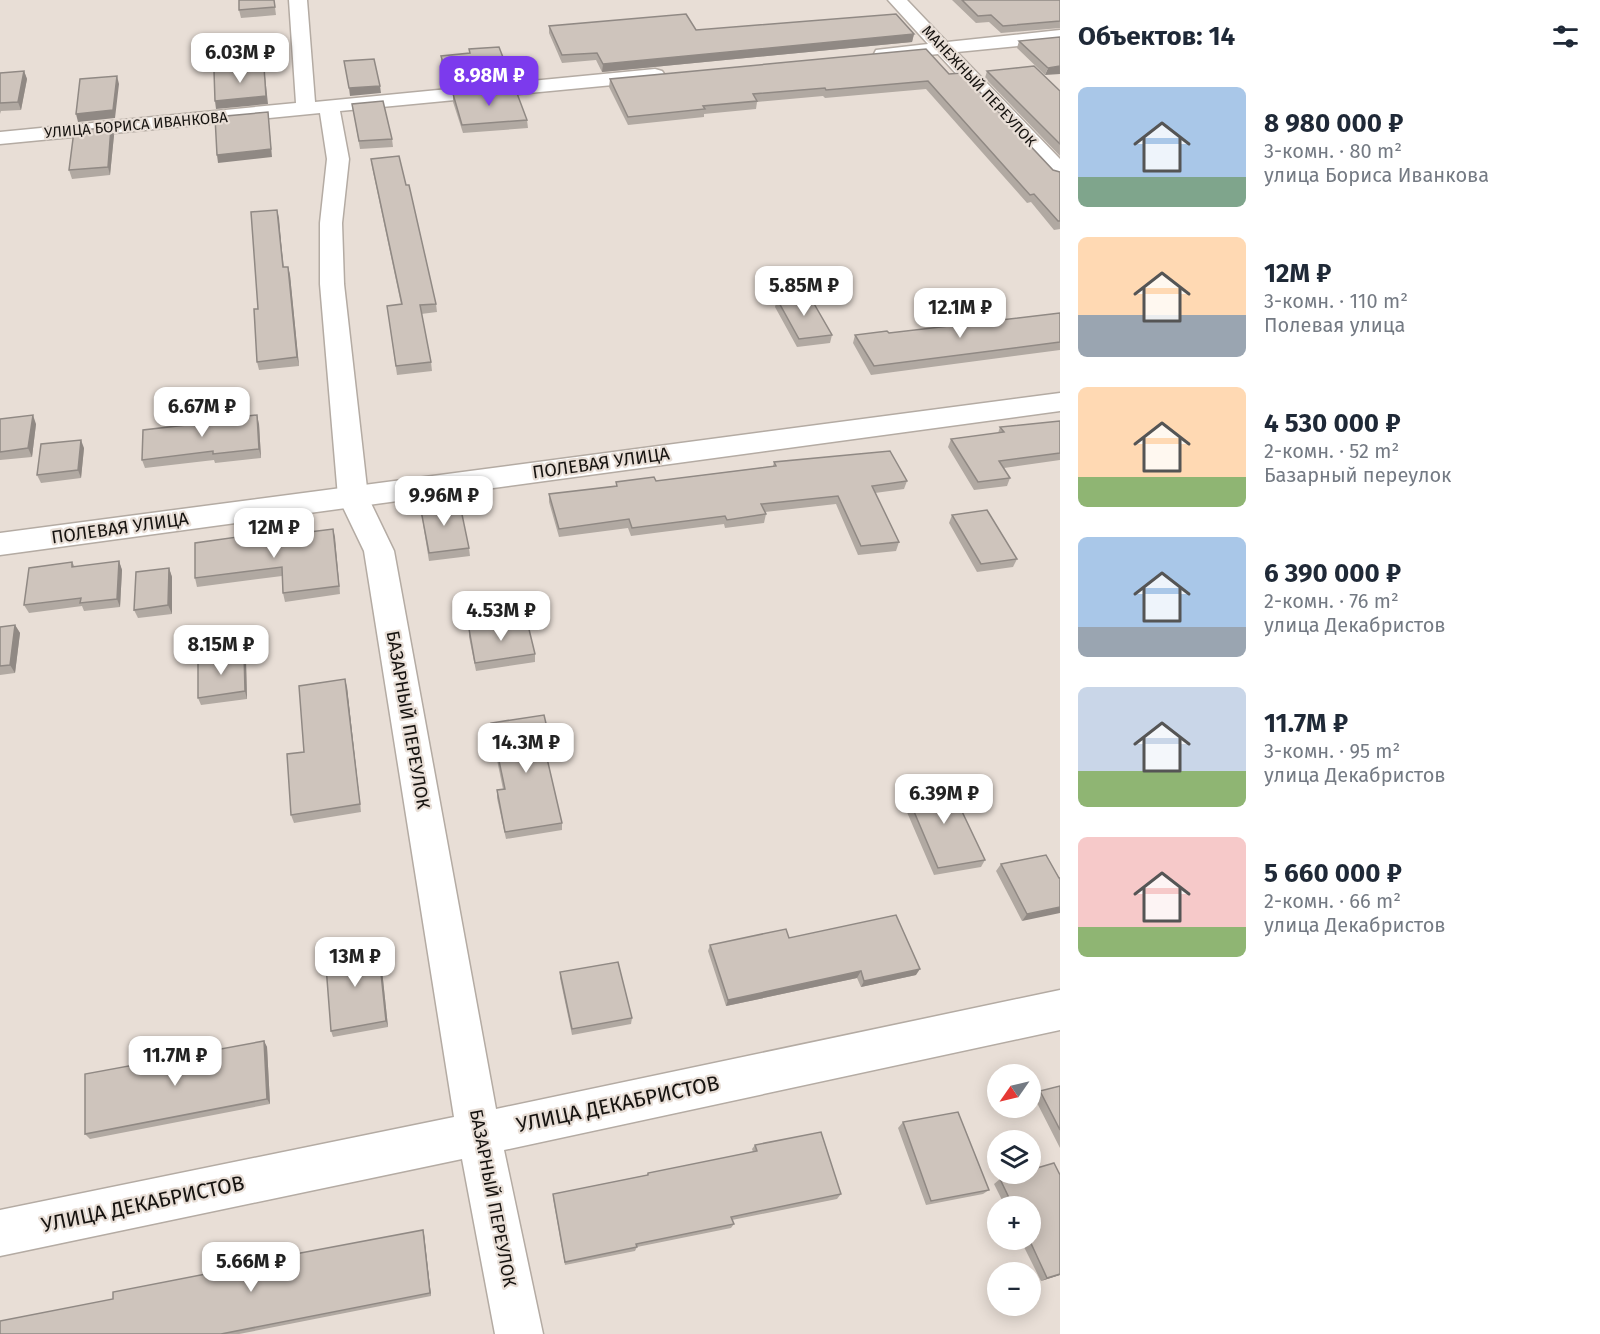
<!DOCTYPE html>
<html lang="ru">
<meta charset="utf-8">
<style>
:root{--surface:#fff;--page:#f6f6f7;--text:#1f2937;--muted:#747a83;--accent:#7c3aed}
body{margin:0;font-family:"Fira Sans",sans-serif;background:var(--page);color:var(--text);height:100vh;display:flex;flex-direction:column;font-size:22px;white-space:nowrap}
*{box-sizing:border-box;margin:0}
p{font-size:20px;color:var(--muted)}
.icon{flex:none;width:33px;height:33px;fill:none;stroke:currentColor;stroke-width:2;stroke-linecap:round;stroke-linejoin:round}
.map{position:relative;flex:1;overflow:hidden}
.panel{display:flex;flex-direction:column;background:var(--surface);width:540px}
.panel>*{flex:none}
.needle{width:39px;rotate:236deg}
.controls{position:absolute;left:987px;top:1064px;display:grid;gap:12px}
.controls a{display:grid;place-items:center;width:54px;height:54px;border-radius:50%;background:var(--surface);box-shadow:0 3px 15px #0003;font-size:30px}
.price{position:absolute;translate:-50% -51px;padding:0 14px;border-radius:12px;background:#fff;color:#222;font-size:20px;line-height:39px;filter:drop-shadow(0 2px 3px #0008)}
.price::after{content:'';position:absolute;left:50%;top:36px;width:18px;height:14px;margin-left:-9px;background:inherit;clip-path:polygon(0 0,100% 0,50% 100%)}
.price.on{background:var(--accent);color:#fff}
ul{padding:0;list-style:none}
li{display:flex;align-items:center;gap:18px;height:150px;padding:0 18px}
li span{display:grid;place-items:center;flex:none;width:168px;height:120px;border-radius:9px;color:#555}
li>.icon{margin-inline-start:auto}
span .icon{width:72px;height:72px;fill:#fffc;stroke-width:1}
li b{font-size:26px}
h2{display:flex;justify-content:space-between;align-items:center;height:72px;padding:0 18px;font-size:26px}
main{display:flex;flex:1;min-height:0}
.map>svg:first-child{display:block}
</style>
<main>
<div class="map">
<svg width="1060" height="1334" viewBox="0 0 1060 1334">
<rect width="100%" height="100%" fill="#e8ded6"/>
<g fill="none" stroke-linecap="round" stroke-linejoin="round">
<defs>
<path id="street" d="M289 0H307L315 102 655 69 662 71 665 75 662 79 655 81 340 111 349 159 342 223 344 284 368 497 394 551 496 1109 1060 990V1030L504 1150 543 1334H495L462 1159 0 1256V1210L454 1117 364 551 338 497 320 284V223L327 159 320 113 0 144V132L296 103Z
M888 0H907L947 42 1060 30V42L957 52 1060 159V179L1052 177 938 54 883 60 876 58 874 54 876 50 928 44Z"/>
<path id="secondary" d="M1060 393V411L0 555V533Z"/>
</defs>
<use href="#street" stroke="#b4aba3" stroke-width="3"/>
<use href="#secondary" stroke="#b4aba3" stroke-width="3"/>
<use href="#street" fill="#fff" fill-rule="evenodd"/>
<use href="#secondary" fill="#fff" fill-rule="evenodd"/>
</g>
<path fill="#b1a9a2" d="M274 0 276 15 241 18 239 10Z
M952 0H1060V28L1001 33 989 22 976 23Z
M549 26 696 30 914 34 912 42 602 72 596 60 562 63 549 33Z
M1060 37 1045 75 1017 48 1019 41Z
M469 49 509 73V81L448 87 441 63V56L469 53Z
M24 71 27 79 21 110 1 111 0 114V73Z
M987 71 1060 91V156L985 78Z
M949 74 1053 170 1060 172V229L1054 230 1031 202 1027 203 926 89 825 98 823 96 757 102 756 109 704 114V117L628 125 609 87 610 79Z
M453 94 527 120 528 128 463 133 453 102Z
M352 104 392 139 393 147 360 149Z
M114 135 110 175 72 179 69 170Z
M371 159 436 304 437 312 421 314 431 362 432 371 397 375 387 306 401 304 372 167Z
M277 210 284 267H288L290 275 299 366 259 370 257 362 258 309Z
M777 299 832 335 830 343 797 347 775 307Z
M1060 313V350L871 375 853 343 855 335 889 333Z
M0 419 36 424 32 457 0 460Z
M1060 421V460L1004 468 1010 478 1007 486 974 490 948 447 951 439 998 433 1000 427Z
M212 422 259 424 261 458 215 463 214 460 145 468 142 460Z
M84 448 81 478 41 483 37 475Z
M774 462 907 481 904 489 875 493 899 542 896 551 858 555 836 504 765 512 766 514 764 523 725 528 724 524 631 536 628 528 559 537 549 502V494L616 486V482L656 481 773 466Z
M420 505 469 548 470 556 429 561Z
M952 515 1017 559 1013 567 977 572 949 523Z
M333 529 340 594 285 602 283 593 282 576 197 587 195 578 237 537 238 541Z
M119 561 122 570 120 607 84 611 82 606 29 613 24 605 72 562 75 567Z
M169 568 172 577V614L138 618 134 610Z
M15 625 20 633 15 673 0 675V627Z
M469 629 535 654V662L476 671 469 637Z
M246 661 247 699 201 705 198 698Z
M347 687 361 812 294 823 291 815 304 752Z
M491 723 553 753V761L547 762 562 823V830L506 839 497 798V790L503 789 491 731Z
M904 788 985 860 981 867 934 875 900 796Z
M1001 864 1059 878 1022 921 996 871Z
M789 938 916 975 861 987 857 978 726 1006 708 951 710 945Z
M380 951 388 1027 333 1037 331 1031Z
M560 972 632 1018 631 1024 572 1035 560 978Z
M264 1041 267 1047 270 1104 90 1139 85 1134Z
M1060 1086V1148L1034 1097 1040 1091Z
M903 1122 989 1190 983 1194 926 1205 898 1128Z
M755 1145 841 1194 837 1199 732 1220 734 1224 731 1228 637 1247 635 1251 565 1265 553 1198V1194L647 1175 648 1173 753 1152 752 1149Z
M1060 1175V1275L1041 1281 1020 1239H1030V1206H1005L994 1184 1000 1179Z
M423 1230 424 1234 431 1296 239 1334H0L113 1299Z"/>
<path fill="#908984" d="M914 34 912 42 602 72 603 64Z
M1060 66V74L1045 75 1048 68Z
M264 67 268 104 216 109 215 101Z
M24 71 27 79 21 110 18 102Z
M509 73V81L448 87V79Z
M117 76 119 84 115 118 78 122 76 114Z
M380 86 381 93 350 96 349 88Z
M268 112 272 157 218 163 217 155Z
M111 127 114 135 110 175 108 167Z
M277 210 279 218 284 276 283 267Z
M288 267 290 275 299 366 297 357Z
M33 415 36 424 32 457 28 448Z
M257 415 259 424 261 458 259 449Z
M81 440 84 448 81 478 78 470Z
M333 529 335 537 340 594 339 586Z
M119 561 122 570 120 607 117 599Z
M169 568 172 577V614L168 605Z
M15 625 20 633 15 673 10 665Z
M244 653 246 661 247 699 245 691Z
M345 679 347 687 361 812 360 804Z
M1060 907V913L1022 921 1027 914Z
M378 945 380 951 388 1027 386 1021Z
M920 969 916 975 861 987 864 981Z
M861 971 857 978 726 1006 728 1000Z
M264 1041 267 1047 270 1104 267 1099Z
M423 1230 424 1234 431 1296 430 1293Z
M1060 1274V1275L1041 1281 1047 1278Z"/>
<path fill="#cec4bc" stroke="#908984" stroke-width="1.5" d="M239 0H274L275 7 239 10Z
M962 0H1060V21L1003 26 991 15 978 16Z
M686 14 696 30 896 14 914 34 603 64 597 53 562 55 549 26Z
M1060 37V66L1048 68 1019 41Z
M499 47 509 73 448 79 441 56 470 53 469 49Z
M926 49 949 74 962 73 1053 170 1060 172V221H1058L1034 194 1030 195 928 81 826 90 825 88 753 94 757 101 703 106 705 109 628 117 610 79Z
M374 59 380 86 349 88 344 61Z
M1034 66 1060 91V144L987 71Z
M264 67 266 96 215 101 214 71Z
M24 71 18 102 0 103V73Z
M117 76 113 110 76 114 80 79Z
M515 88 527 120 462 125 453 94Z
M383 101 392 139 359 141 352 104Z
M268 112 271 149 217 155 215 117Z
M111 127 108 167 69 170 74 131Z
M399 156 406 185H409L436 304 420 305 431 362 396 366 387 306 402 304 371 159Z
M277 210 283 267H288L297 357 257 362 254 309H258L251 212Z
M809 295 832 335 799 339 777 299Z
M1060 313V342L874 366 855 335 887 331 889 333Z
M33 415 28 448 0 452V419Z
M257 415 259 449 213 454V451L142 460 143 430 212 422V420Z
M1060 421V453L999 461 1010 478 978 482 951 439 1004 432 1000 427Z
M81 440 78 470 37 475 41 444Z
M890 451 907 481 872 486 899 542 861 546 838 496 761 504 766 514 727 520 725 516 632 528 629 519 559 529 549 494 617 486 616 482 654 477 656 481 776 466 774 462Z
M459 500 469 548 429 553 420 505Z
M987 510 1017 559 981 564 952 515Z
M333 529 339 586 283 593 282 567 195 578V543L237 537V541Z
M119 561 117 599 80 603 81 598 24 605 29 568 72 562V567Z
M169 568 168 605 134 610 136 572Z
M527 621 535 654 475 663 469 629Z
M15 625 10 665 0 666V627Z
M244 653 245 691 198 698V660Z
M345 679 360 804 291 815 287 754 304 752 299 686Z
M544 715 553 753 546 754 562 823 505 832 497 790 505 789 491 723Z
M948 782 985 860 938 868 904 788Z
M1046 855 1059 878H1060V907L1027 914 1001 864Z
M896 915 920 969 864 981 861 971 728 1000 710 945 786 929 789 938Z
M378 945 386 1021 331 1031 325 953Z
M618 962 632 1018 572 1029 560 972Z
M264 1041 267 1099 85 1134V1074Z
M1060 1086V1130L1040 1091Z
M958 1112 989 1190 931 1201 903 1122Z
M821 1132 841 1194 731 1217 734 1224 636 1244 637 1247 565 1262 553 1194 648 1175V1173L757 1151 755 1145Z
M1054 1163 1060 1175V1274L1047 1278 1029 1239H1030V1206H1013L1000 1179 1022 1173H1030V1170Z
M423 1230 430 1293 221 1334H0V1321L113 1299V1292L247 1266V1263Z"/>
<g text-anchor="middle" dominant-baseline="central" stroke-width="4.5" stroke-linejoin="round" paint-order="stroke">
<g font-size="15" fill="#161310" stroke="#e8ded6">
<text transform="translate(979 86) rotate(47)">МАНЕЖНЫЙ ПЕРЕУЛОК</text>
<text transform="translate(136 125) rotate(-5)">УЛИЦА БОРИСА ИВАНКОВА</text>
</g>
<g font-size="18" fill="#161310" stroke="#e8ded6">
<text transform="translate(601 463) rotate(-8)">ПОЛЕВАЯ УЛИЦА</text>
<text transform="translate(120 528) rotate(-8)">ПОЛЕВАЯ УЛИЦА</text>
<text transform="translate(408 720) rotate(80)">БАЗАРНЫЙ ПЕРЕУЛОК</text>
<text transform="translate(493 1198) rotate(79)">БАЗАРНЫЙ ПЕРЕУЛОК</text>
</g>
<g font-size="21" fill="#161310" stroke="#e8ded6">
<text transform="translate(618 1104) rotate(-12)">УЛИЦА ДЕКАБРИСТОВ</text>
<text transform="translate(143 1204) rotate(-12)">УЛИЦА ДЕКАБРИСТОВ</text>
</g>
</g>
</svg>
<div class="controls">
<a><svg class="needle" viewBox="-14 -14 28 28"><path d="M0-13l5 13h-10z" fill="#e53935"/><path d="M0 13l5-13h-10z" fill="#747a83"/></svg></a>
<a><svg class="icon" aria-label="layers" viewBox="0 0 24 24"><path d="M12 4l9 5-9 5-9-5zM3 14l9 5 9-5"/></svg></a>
<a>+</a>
<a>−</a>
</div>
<b class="price" style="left:240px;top:84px">6.03M ₽</b>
<b class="price on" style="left:489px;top:107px">8.98M ₽</b>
<b class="price" style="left:804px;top:317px">5.85M ₽</b>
<b class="price" style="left:960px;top:339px">12.1M ₽</b>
<b class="price" style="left:202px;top:438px">6.67M ₽</b>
<b class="price" style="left:444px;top:527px">9.96M ₽</b>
<b class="price" style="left:274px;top:559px">12M ₽</b>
<b class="price" style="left:501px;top:642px">4.53M ₽</b>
<b class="price" style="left:221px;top:676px">8.15M ₽</b>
<b class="price" style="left:526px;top:774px">14.3M ₽</b>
<b class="price" style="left:944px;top:825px">6.39M ₽</b>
<b class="price" style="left:355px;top:988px">13M ₽</b>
<b class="price" style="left:175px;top:1087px">11.7M ₽</b>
<b class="price" style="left:251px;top:1293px">5.66M ₽</b>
</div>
<section class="panel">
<h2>Объектов: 14<svg class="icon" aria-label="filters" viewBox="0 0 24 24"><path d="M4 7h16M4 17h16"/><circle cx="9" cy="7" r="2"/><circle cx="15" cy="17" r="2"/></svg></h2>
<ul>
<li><span style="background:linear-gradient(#a9c7e8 75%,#7fa58c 0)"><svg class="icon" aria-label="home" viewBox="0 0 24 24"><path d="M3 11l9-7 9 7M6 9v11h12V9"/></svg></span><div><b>8 980 000 ₽</b><p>3-комн. · 80 m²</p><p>улица Бориса Иванкова</p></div></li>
<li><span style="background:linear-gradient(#ffd9b3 65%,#9aa5b1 0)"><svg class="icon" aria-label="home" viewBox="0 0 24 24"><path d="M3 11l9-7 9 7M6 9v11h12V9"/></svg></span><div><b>12M ₽</b><p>3-комн. · 110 m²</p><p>Полевая улица</p></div></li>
<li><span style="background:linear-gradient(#ffd9b3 75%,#8fb573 0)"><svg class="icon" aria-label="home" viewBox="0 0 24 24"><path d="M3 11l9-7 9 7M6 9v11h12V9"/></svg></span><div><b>4 530 000 ₽</b><p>2-комн. · 52 m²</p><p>Базарный переулок</p></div></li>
<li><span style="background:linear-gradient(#a9c7e8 75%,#9aa5b1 0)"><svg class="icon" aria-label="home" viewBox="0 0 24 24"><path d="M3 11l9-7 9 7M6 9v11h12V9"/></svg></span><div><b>6 390 000 ₽</b><p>2-комн. · 76 m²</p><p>улица Декабристов</p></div></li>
<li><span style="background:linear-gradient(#c9d6e8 70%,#8fb573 0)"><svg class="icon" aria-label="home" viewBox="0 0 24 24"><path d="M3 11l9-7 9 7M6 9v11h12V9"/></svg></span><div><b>11.7M ₽</b><p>3-комн. · 95 m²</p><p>улица Декабристов</p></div></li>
<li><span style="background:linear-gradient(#f6c9c9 75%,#8fb573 0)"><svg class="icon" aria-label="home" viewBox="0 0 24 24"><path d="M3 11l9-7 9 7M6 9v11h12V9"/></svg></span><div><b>5 660 000 ₽</b><p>2-комн. · 66 m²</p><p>улица Декабристов</p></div></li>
</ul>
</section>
</main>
